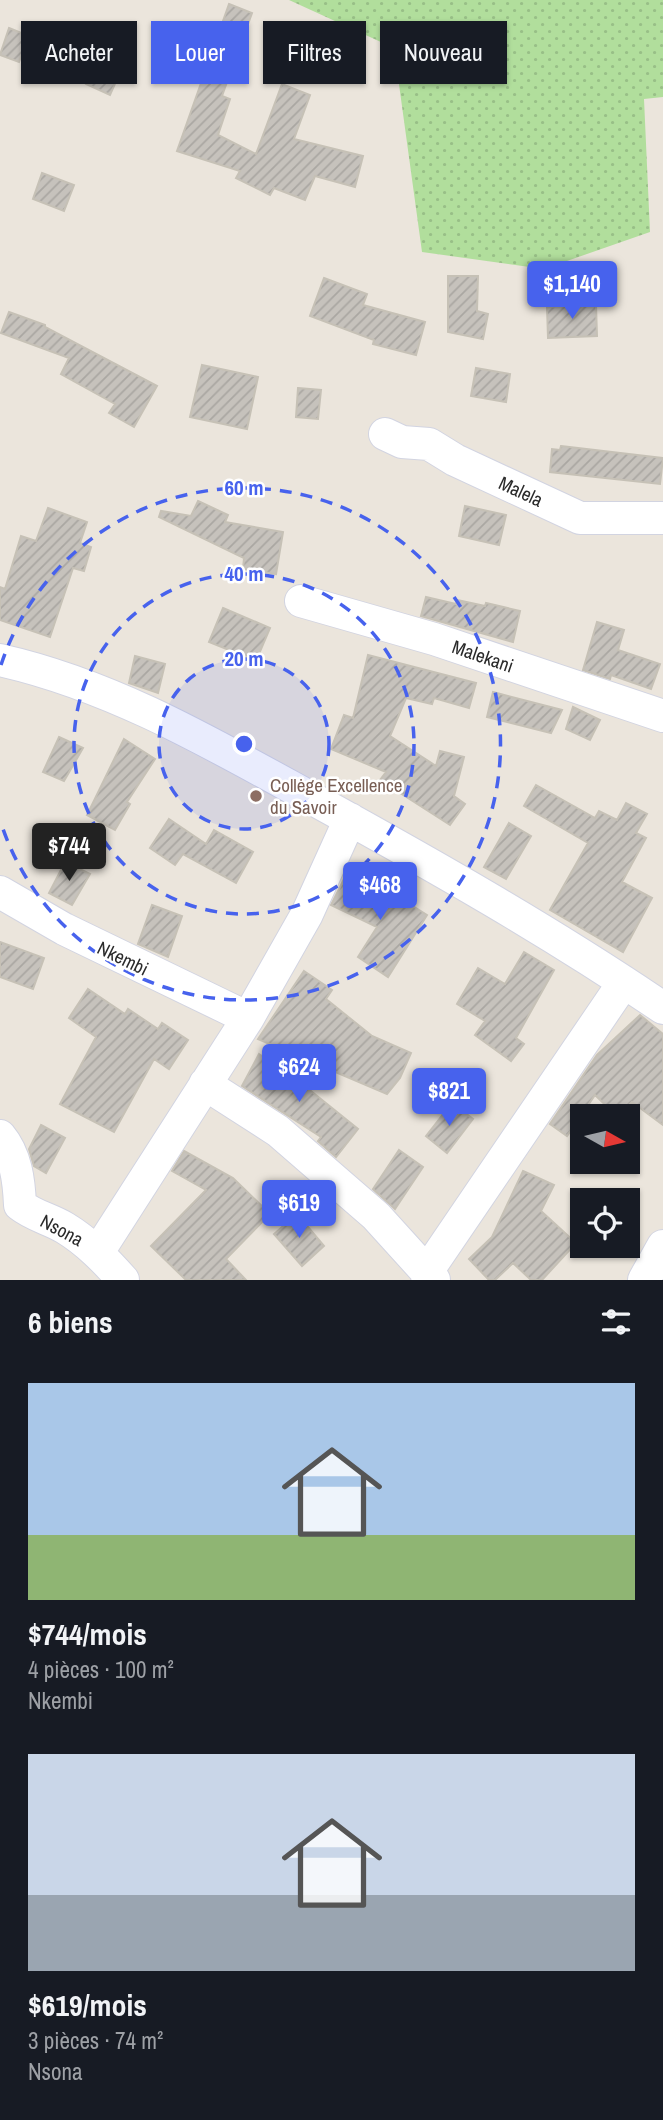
<!DOCTYPE html>
<html lang="fr">
<meta charset="utf-8">
<style>
:root{--surface:#171b24;--page:#20242c;--text:#f1f3f6;--muted:#9ea1a6;--accent:#4762ed}
body{margin:0;font-family:"Archivo Narrow",sans-serif;background:var(--page);color:var(--text);height:100vh;display:flex;flex-direction:column;font-size:26px;white-space:nowrap}
*{box-sizing:border-box;margin:0}
p{font-size:23px;color:var(--muted)}
.icon{flex:none;width:38px;height:38px;fill:none;stroke:currentColor;stroke-width:2;stroke-linecap:round;stroke-linejoin:round}
.map{position:relative;height:1280px;overflow:hidden}
.side{display:flex;flex-direction:column;background:var(--surface);flex:1}
.side>*{flex:none}
.banner{position:absolute;left:21px;top:21px;width:621px;height:63px;display:flex;gap:14px}
.needle{width:46px;rotate:98deg}
.tools{position:absolute;left:570px;top:1104px;display:grid;gap:14px}
.tools a{display:grid;place-items:center;width:70px;height:70px;border-radius:0px;background:var(--surface);box-shadow:0 2px 5px #0004;font-size:35px}
.price{position:absolute;translate:-50% -60px;padding:0 16px;border-radius:7px;background:var(--accent);color:#fff;font-size:23px;line-height:46px;filter:drop-shadow(0 2px 4px #0008)}
.price::after{content:'';position:absolute;left:50%;top:42px;width:21px;height:16px;margin-left:-10px;background:inherit;clip-path:polygon(0 0,100% 0,50% 100%)}
.price.current{background:#222;color:#fff}
ul{padding:0;list-style:none}
li{display:grid;align-content:center;gap:14px;height:371px;padding:0 28px}
li span{display:grid;place-items:center;height:217px;border-radius:0px;color:#555}
li>.icon{margin-inline-start:auto}
span .icon{width:126px;height:126px;fill:#fffc;stroke-width:1}
li b{font-size:30px}
h2{display:flex;justify-content:space-between;align-items:center;height:84px;padding:0 28px;font-size:30px}
.pill{padding:0 24px;border-radius:0px;background:var(--surface);box-shadow:0 2px 5px #0004;font-size:24px;line-height:63px}
.pill.current{background:var(--accent);color:#fff}
.map>svg:first-child{display:block}
</style>
<div class="map">
<svg width="663" height="1280" viewBox="0 0 663 1280">
<defs>
<pattern id="garden-dots" width="8" height="8" patternUnits="userSpaceOnUse" patternTransform="scale(1.75)"><rect width="8" height="8" fill="#b1de9c"/><path d="M2 2h.1M6 6h.1" fill="none" stroke="#98bf87" stroke-width="1.8" stroke-linecap="round"/></pattern>
<pattern id="building-hatch" width="6" height="6" patternUnits="userSpaceOnUse" patternTransform="scale(1.75)"><rect width="6" height="6" fill="#c6c2bc"/><path d="M-1 1l2-2M0 6l6-6M5 7l2-2" fill="none" stroke="#aaa7a2"/></pattern>
</defs>
<rect width="100%" height="100%" fill="#ebe5dc"/>
<path fill="url(#garden-dots)" d="M289 0H663V97L644 99 650 232 544 269 422 252 394 48Z"/>
<path fill="url(#building-hatch)" stroke="#c6c1b6" stroke-width="2" d="M229 4 252 13 222 96 230 99 218 135 256 154 282 84 310 95 294 139 363 156 355 187 315 176 305 200 274 188 270 195 236 178 240 171 177 151Z
M9 28 29 36 19 62 0 55Z
M102 48 126 59 110 95 86 84Z
M42 173 74 185 64 211 33 199Z
M448 276H478L477 311 488 314 483 339 448 332Z
M324 278 367 294 363 305 425 322 416 355 373 344 374 340 310 316Z
M596 305 597 336 548 338 547 307Z
M9 312 45 325V327L157 386 134 427 109 413 115 404 61 374 69 358 1 333Z
M202 365 258 377 247 429 190 417Z
M476 368 510 374 506 402 471 396Z
M298 388 321 390 318 419 296 417Z
M561 446 663 458 660 484 550 472 552 449 560 450Z
M198 501 228 515 225 522 283 532 276 574 243 569 244 558 159 517 161 511 191 516Z
M465 506 506 515 499 545 459 536Z
M48 508 87 522 80 543 91 547 84 571 73 568 50 637 0 620V587L5 589 21 536 36 541Z
M426 597 456 604 457 600 485 606 486 603 520 611 513 642 421 616Z
M223 608 270 628 256 661 209 642Z
M597 622 624 630 618 650 660 664 651 689 611 675 610 679 583 670Z
M368 655 476 683 469 708 434 698 432 704 406 698 390 736 436 766 440 751 464 757 454 796 465 804 450 825 380 780 386 772 331 749 344 715 353 718Z
M135 656 165 664 158 693 129 683Z
M493 692 562 710 551 733 487 717Z
M573 707 600 720 590 740 566 729Z
M59 737 83 748 64 781 43 772Z
M124 739 155 759 127 802 130 804 115 830 87 815Z
M536 785 595 818 599 811 617 820 626 803 647 814 636 833 646 838 622 882 652 898 623 952 550 910 588 843 524 806Z
M169 819 206 844 214 830 253 852 236 883 183 854 175 865 150 848Z
M509 823 531 836 506 879 484 867Z
M65 862 90 874 72 905 49 893Z
M346 875 395 899 397 896 427 915 388 977 358 957 377 927 331 905Z
M152 905 182 916 168 957 138 944Z
M0 942 44 958 33 989 0 977Z
M524 952 554 970 516 1038 524 1044 511 1061 475 1035 485 1021 457 1004 478 968 505 984Z
M304 971 332 990 326 999 372 1036 411 1053 400 1078 387 1094 258 1039Z
M88 989 125 1014 128 1009 158 1029 162 1023 188 1040 169 1069 154 1059 114 1132 60 1104 96 1037 69 1018Z
M640 1015 663 1034V1125L632 1102 617 1116 595 1095 567 1136 550 1124 597 1055Z
M259 1054 301 1083 358 1129 336 1157 318 1141 321 1137 242 1086Z
M452 1103 473 1119 447 1153 426 1136Z
M41 1125 65 1138 46 1173 34 1166 29 1149Z
M399 1150 423 1167 395 1209 373 1189Z
M184 1151 233 1178 270 1214 226 1259 246 1280H186L151 1246 206 1190 172 1171Z
M523 1171 554 1185 541 1211 576 1243 542 1280H531L513 1263 495 1280H489L469 1259 492 1237Z
M297 1214 324 1246 302 1266 274 1234Z"/>
<g fill="none" stroke-linecap="round" stroke-linejoin="round">
<defs>
<path id="minor" d="M385 434 402 442 429 444 455 460 580 518H663
M301 601 434 639 663 716
M0 660C112 685 213 744 313 799 433 865 551 932 663 1008
M0 892 64 929 248 1018
M205 1084 278 1131 376 1216 434 1280
M0 1136C16 1155 19 1181 20 1205 34 1216 50 1219 65 1228 88 1242 105 1260 123 1280
M98 1252 248 1018 307 914 350 819
M426 1273 624 982
M644 1280 663 1246"/>
</defs>
<use href="#minor" stroke="#d2d4e1" stroke-width="34"/>
<use href="#minor" stroke="#fff" stroke-width="32"/>
</g>
<circle cx="244" cy="744" r="85" fill="#4762ed" fill-opacity=".12"/>
<g fill="none" stroke="#4762ed" stroke-width="3.5" stroke-dasharray="12 9">
<circle cx="244" cy="744" r="85"/>
<circle cx="244" cy="744" r="170"/>
<path d="M1 665A256 256 0 1 1 1 823"/>
</g>
<circle fill="#8d6e63" stroke="#fff" stroke-width="2.5" cx="256" cy="796" r="7"/>
<g text-anchor="middle" dominant-baseline="central" stroke-width="5" stroke-linejoin="round" paint-order="stroke">
<g font-size="19" fill="#2a2a2a" stroke="#fff">
<text transform="translate(521 491) rotate(25)">Malela</text>
<text transform="translate(483 656) rotate(19)">Malekani</text>
<text transform="translate(123 958) rotate(26)">Nkembi</text>
<text transform="translate(62 1230) rotate(28)">Nsona</text>
</g>
<g font-size="19" fill="#785e54" stroke="#fff" text-anchor="start">
<text x="270" y="785">Collėge Excellence<tspan x="270" dy="22">du Savoir</tspan></text>
</g>
</g>
<circle cx="244" cy="744" r="10" fill="#4762ed" stroke="#fff" stroke-width="3.5"/>
<g font-size="21" text-anchor="middle" font-weight="bold" fill="#4762ed" stroke="#fff" stroke-width="5" stroke-linejoin="round" paint-order="stroke">
<text x="244" y="495">60 m</text>
<text x="244" y="581">40 m</text>
<text x="244" y="666">20 m</text>
</g>
</svg>
<div class="tools">
<a><svg class="needle" viewBox="-14 -14 28 28"><path d="M0-13l5 13h-10z" fill="#e53935"/><path d="M0 13l5-13h-10z" fill="#9ea1a6"/></svg></a>
<a><svg class="icon" aria-label="locate" viewBox="0 0 24 24"><circle cx="12" cy="12" r="6"/><path d="M12 2v4M12 18v4M2 12h4M18 12h4"/></svg></a>
</div>
<b class="price" style="left:572px;top:321px">$1,140</b>
<b class="price current" style="left:69px;top:883px">$744</b>
<b class="price" style="left:380px;top:922px">$468</b>
<b class="price" style="left:299px;top:1104px">$624</b>
<b class="price" style="left:449px;top:1128px">$821</b>
<b class="price" style="left:299px;top:1240px">$619</b>
<div class="banner">
<a class="pill">Acheter</a>
<a class="pill current">Louer</a>
<a class="pill">Filtres</a>
<a class="pill">Nouveau</a>
</div>
</div>
<section class="side">
<h2>6 biens<svg class="icon" aria-label="filters" viewBox="0 0 24 24"><path d="M4 7h16M4 17h16"/><circle cx="9" cy="7" r="2"/><circle cx="15" cy="17" r="2"/></svg></h2>
<ul>
<li><span style="background:linear-gradient(#a9c7e8 70%,#8fb573 0)"><svg class="icon" aria-label="home" viewBox="0 0 24 24"><path d="M3 11l9-7 9 7M6 9v11h12V9"/></svg></span><div><b>$744/mois</b><p>4 pièces · 100 m²</p><p>Nkembi</p></div></li>
<li><span style="background:linear-gradient(#c9d6e8 65%,#9aa5b1 0)"><svg class="icon" aria-label="home" viewBox="0 0 24 24"><path d="M3 11l9-7 9 7M6 9v11h12V9"/></svg></span><div><b>$619/mois</b><p>3 pièces · 74 m²</p><p>Nsona</p></div></li>
</ul>
</section>
